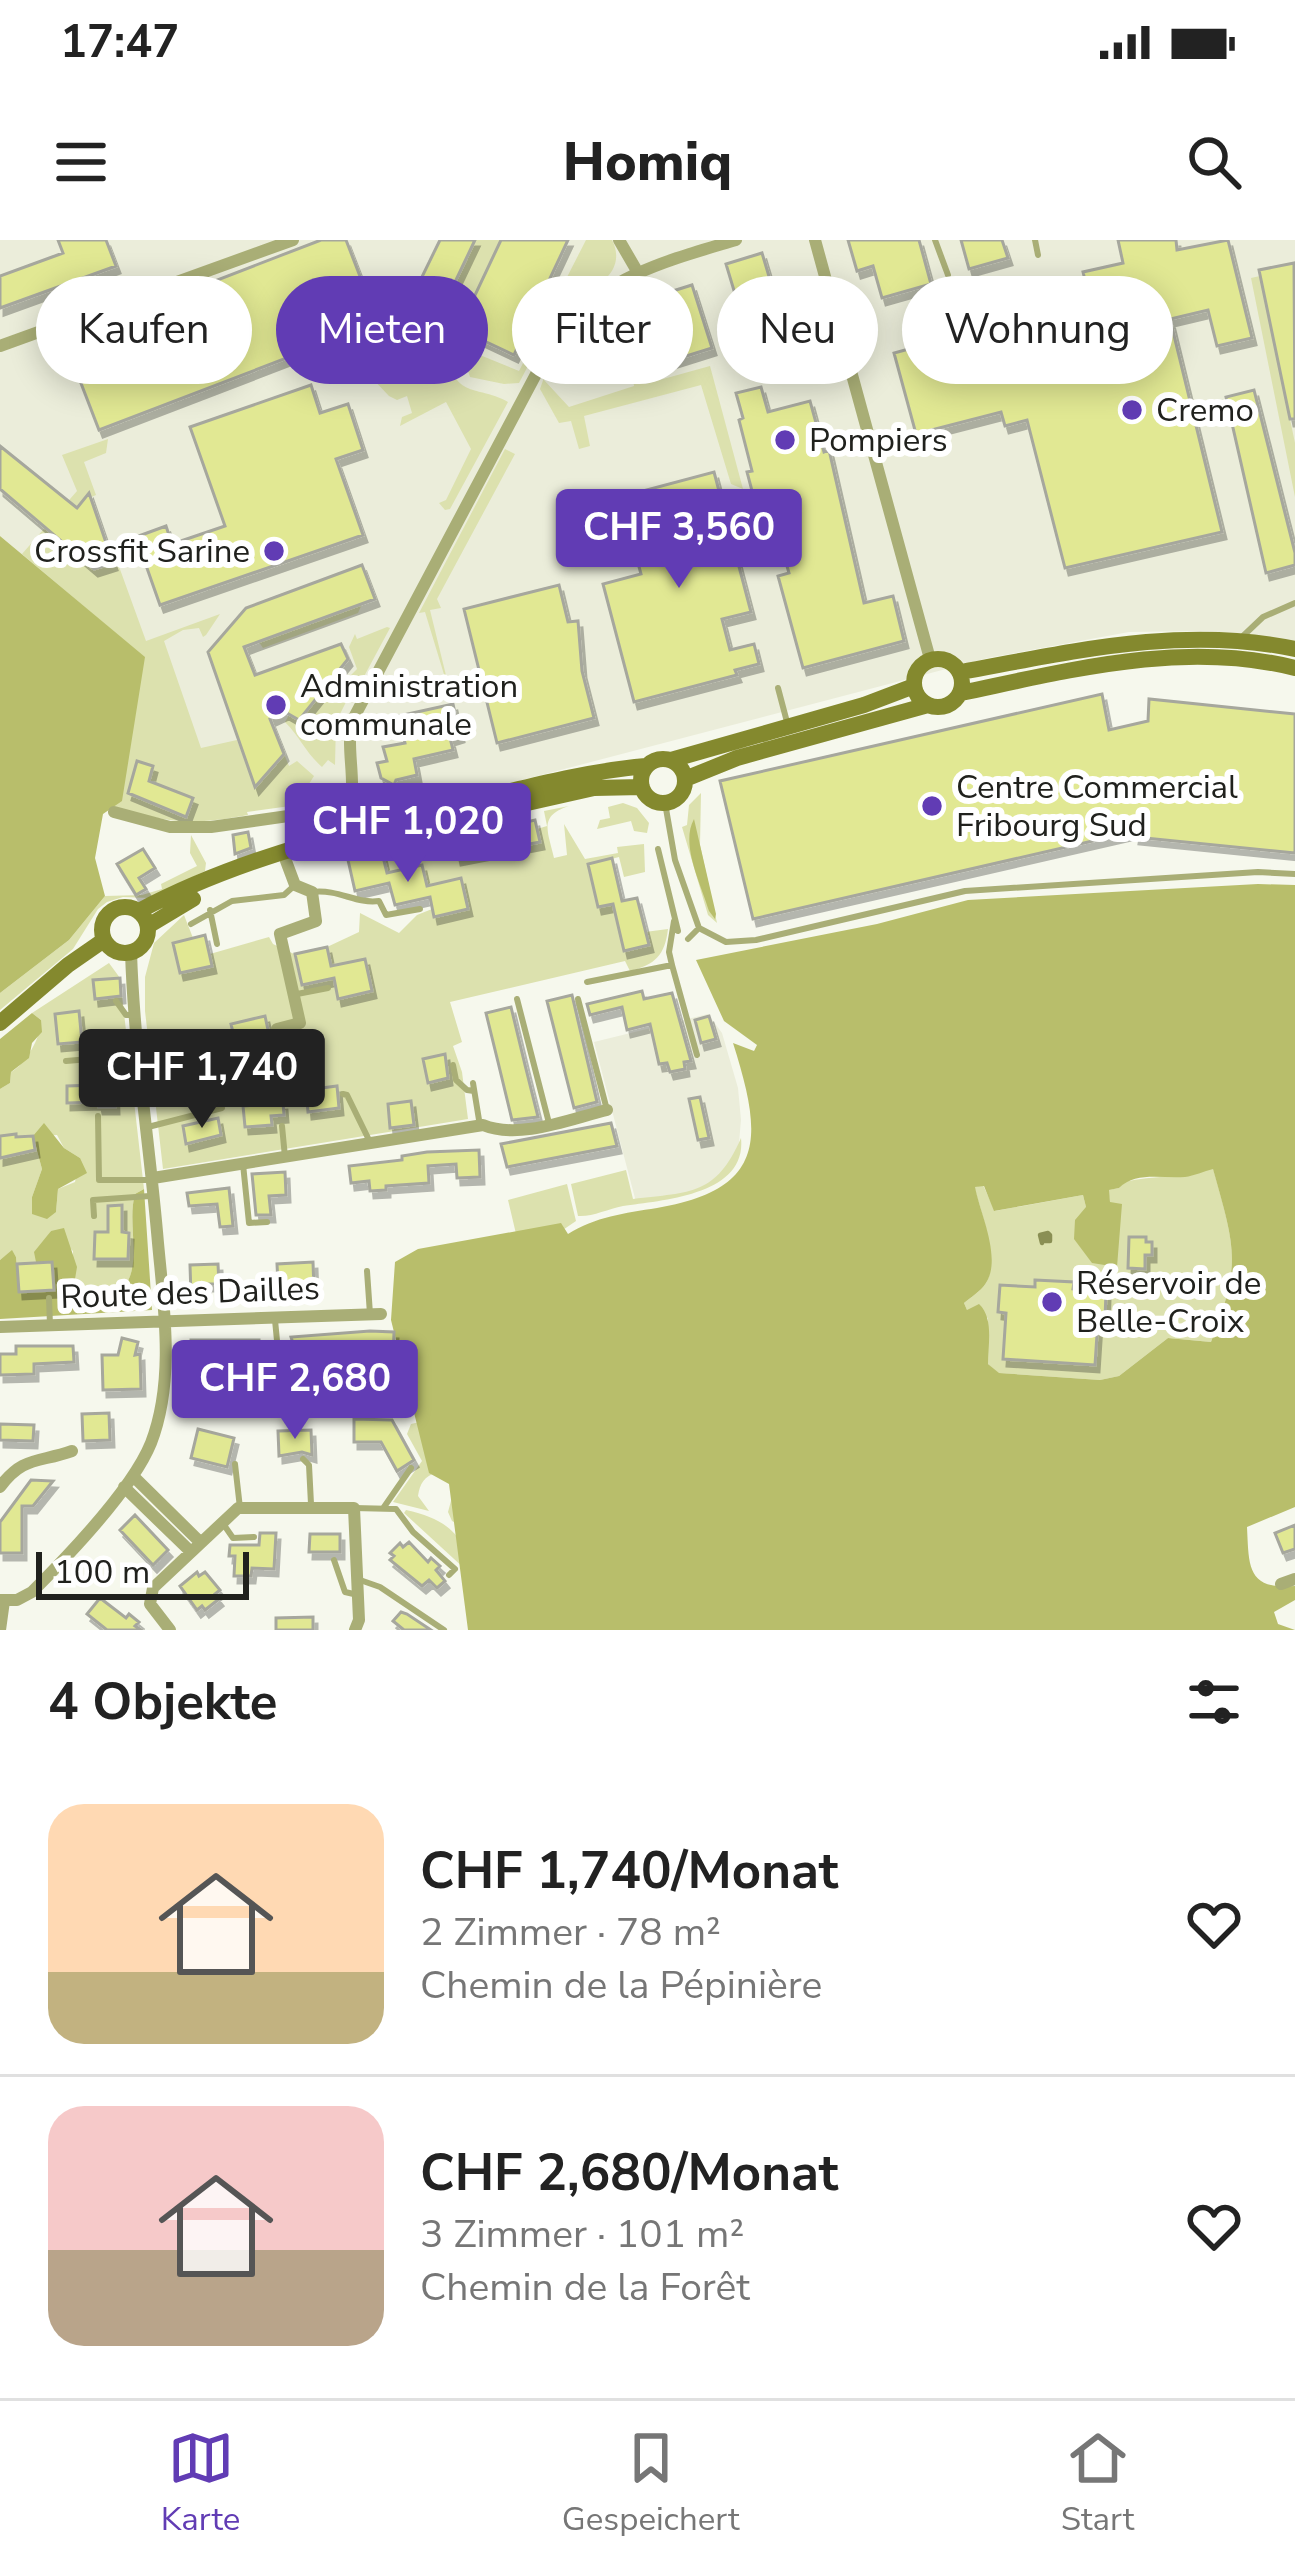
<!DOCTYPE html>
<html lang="de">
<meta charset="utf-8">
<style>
:root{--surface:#fff;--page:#f6f6f6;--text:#222;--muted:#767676;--line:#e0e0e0;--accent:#613cb4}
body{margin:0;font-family:"Nunito Sans",sans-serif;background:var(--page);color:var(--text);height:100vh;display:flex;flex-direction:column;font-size:45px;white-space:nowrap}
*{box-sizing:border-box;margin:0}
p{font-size:39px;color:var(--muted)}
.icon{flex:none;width:66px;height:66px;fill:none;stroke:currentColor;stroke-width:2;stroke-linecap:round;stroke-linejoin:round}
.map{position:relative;height:1390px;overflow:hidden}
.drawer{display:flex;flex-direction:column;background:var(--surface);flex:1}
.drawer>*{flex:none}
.banner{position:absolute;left:36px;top:36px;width:1224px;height:108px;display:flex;gap:24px}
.scale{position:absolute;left:36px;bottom:30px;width:213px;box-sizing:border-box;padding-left:12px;border:6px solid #20211d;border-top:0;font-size:33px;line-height:42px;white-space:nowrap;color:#20211d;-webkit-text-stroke:9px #fff;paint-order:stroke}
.price{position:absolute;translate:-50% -102px;padding:0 27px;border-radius:12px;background:var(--accent);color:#fff;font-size:39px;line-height:78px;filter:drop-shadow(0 3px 6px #0008)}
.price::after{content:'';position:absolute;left:50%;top:72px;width:36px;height:27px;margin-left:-18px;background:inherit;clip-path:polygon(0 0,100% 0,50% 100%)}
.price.selected{background:#222;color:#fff}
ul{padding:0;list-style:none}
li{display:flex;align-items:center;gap:36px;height:300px;padding:0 48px}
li+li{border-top:3px solid var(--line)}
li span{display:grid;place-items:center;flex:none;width:336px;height:240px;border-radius:36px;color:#555}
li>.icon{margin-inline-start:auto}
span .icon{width:144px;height:144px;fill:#fffc;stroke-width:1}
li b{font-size:51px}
h2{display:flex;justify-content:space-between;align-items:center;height:144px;padding:0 48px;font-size:51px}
.chip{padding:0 42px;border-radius:54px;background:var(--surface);box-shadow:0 6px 30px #0003;font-size:42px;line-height:108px}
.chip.selected{background:var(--accent);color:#fff}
.status{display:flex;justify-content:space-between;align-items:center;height:84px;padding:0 60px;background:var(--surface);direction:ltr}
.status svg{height:33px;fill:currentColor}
header{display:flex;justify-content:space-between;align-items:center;height:156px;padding:0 48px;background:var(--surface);font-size:54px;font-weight:800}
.menu{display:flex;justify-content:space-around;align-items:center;height:168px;border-top:3px solid var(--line);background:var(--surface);font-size:33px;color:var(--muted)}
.menu a{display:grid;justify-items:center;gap:6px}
.menu .selected{color:var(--accent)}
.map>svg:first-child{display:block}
</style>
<div class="status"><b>17:47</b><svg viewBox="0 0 49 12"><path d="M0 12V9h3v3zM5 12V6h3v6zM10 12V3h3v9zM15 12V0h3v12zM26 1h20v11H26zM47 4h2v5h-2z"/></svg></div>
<header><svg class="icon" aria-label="menu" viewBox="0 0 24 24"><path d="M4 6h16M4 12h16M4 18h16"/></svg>Homiq<svg class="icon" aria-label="search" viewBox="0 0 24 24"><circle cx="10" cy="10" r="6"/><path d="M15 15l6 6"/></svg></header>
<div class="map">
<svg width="1295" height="1390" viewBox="0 0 1295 1390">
<defs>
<filter id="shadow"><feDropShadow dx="4" dy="7" stdDeviation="0" flood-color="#0004"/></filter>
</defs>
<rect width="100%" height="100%" fill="#f6f8ed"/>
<path fill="#ebedda" d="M0 0H1295V401L1203 391 1129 392 988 418 469 554 412 572 122 561 144 417 0 296Z
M708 774 722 793 738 848 741 880 738 914 726 933 708 946 689 954 636 962 594 802Z"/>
<path fill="#dce1ae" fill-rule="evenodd" d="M475 0H505L451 119C453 158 482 146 508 162L450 269 445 270 439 263 446 260 471 209 446 162 400 186 402 177 412 173 407 156 397 160 389 156 352 117 321 120 419 86 408 52 442 69Z
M586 0H612C618 11 618 24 609 35 598 46 581 52 570 63 548 85 534 115 519 143L504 144 470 137 465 122 470 111 519 131Z
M1260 36 1295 203V257L1251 38Z
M549 123 544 140 569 167 634 146 632 133 641 130 645 144 710 126 743 249 731 244 701 145 584 176 590 206 579 209 571 181 559 183 540 149Z
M108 199 106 213 84 222 96 255 87 259 106 312 113 310 146 401 220 374 206 395 203 397 199 388 183 390 164 401 201 508 237 500 255 547 284 514 289 526 297 521 314 536 307 547 318 557 312 563 247 572 248 575C190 586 168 583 112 566L144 417 22 314 77 251 62 215Z
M505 209 515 214 437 359 441 368 430 370 453 464 425 372 419 373Z
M362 364 358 373 263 408 259 402Z
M387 387 390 388 354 455 348 438 357 429 349 407 355 394 357 399Z
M333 438 343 442 349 456 336 482 335 525 328 520 322 527C305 512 301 498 285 482L289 475 299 480Z
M701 553 700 605 717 683 708 675 682 587 687 585 689 565Z
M623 563 637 568 649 583 647 593 634 591 631 581 597 589 600 580 610 578 608 567Z
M569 566C538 576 548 591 554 618L567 615 564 584 585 619 618 613 617 607 644 604 645 632 624 637 619 617 588 625 598 667 613 664 645 692 668 689C665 715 655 725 630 731L625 721 450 762 462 802 453 806 462 832 468 879 163 929 145 771V737L154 703 184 675 193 698 205 695 210 714 269 697 273 704 294 714 301 745 334 738 339 758 371 751 365 719 331 726 327 707 359 692 360 673 399 693 417 675 432 669 435 677 468 669 461 639 427 646 387 633 383 615 453 599 457 617 539 602 537 589 547 586 544 571Z
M191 595 206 623 205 631 150 658 123 657 107 662 98 669 73 709 0 770V753L69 700 105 656 142 655 162 649 161 644 197 626 190 613Z
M109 723 120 738 144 949 135 954C126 987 145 1027 120 1052L73 1051V1011L51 991 43 1004 52 1022 54 1050 19 1052 16 1017 12 1011 0 1020V849L10 843 11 832C26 824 42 795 41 780L32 773ZM57 895 64 908 80 918 75 942 58 949 56 972 32 957 42 929 33 896Z
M741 898C747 955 663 960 623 966 608 969 592 977 578 976L571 944 626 930 633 959C692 952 716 955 741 898Z
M1213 928C1235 1008 1242 1023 1211 1102L1168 1098 1119 1136 1100 1140 998 1133 988 1124V1078L967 1070 964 1063C971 1057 981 1051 986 1043 999 1021 981 970 974 947L983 945 995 971 1083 955 1086 967 1110 962 1108 950 1119 948 1124 942C1154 935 1183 938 1213 928Z
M567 944 576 981 554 996 517 998 508 960Z
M424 1181C459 1199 462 1249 469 1284L466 1288 452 1281 448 1272 455 1246 437 1232C424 1237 420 1243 418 1256L429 1271 393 1262 422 1221 407 1194 411 1184Z
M406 1270C454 1281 462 1297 478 1341L404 1273Z"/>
<path fill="#b8be6b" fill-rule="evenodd" d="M0 296 145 417 122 561 103 574 95 618 105 656 69 700 0 753Z
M694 579 716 674 715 679 709 671C701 644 680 604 694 579Z
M1258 644 1295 645V1267L1247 1287C1249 1327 1247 1350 1295 1346V1360L1274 1372 1278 1384 1295 1390H468L449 1244 429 1233 391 1080 395 1022 418 1009 561 983 568 994C595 977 625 973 657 968 769 949 762 895 733 803L754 811 757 805 724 781 696 720 877 684 968 660ZM1213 929C1235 1008 1242 1023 1211 1102L1168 1098 1119 1136 1100 1140 999 1133 988 1124C988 1104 994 1078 979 1064L967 1070 964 1063C971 1057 981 1051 986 1043 1002 1018 980 973 975 947L984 946 994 971 1083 955 1086 967 1075 980 1074 999 1092 1023 1117 1027 1122 964 1110 962 1109 950 1119 948C1136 931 1163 939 1185 937 1194 936 1204 931 1213 929Z
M32 773 41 780 42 792 32 803 29 818 11 832 10 843 0 849V799Z
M44 883 64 908 80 918 87 933 58 949 56 972 47 979 32 974V957L42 929 33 896Z
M144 949 152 1070 0 1079V1020L12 1010 16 1017 19 1052 53 1050 52 1022H36L34 1012 51 991 64 988 77 1027 73 1051 120 1052C145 1027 126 986 135 954Z"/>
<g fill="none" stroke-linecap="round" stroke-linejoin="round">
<path stroke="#8a8f54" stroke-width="4.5" d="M1042 1003 1040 995 1048 993 1050 995V1001H1043L1042 997 1045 994 1049 996 1046 998"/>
</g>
<path fill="#e1e893" stroke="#a6a79d" stroke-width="3" filter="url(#shadow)" d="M58 0H106L116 26 0 68V36L63 13Z
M321 0H346L378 83 99 190 64 99Z
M440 0H475L446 61 417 47Z
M501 0H568L514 115 459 89Z
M848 0H919L931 44 882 58 873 26 857 31Z
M961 0H1002L1008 18 969 29Z
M1118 0H1176L1177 10 1228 0 1252 98 1217 106 1208 70 1170 79 1222 292 1065 328 1027 180 1005 186 1001 172 916 194 894 113 916 107V96L932 92V81L969 72 970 83 979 90 989 125 1080 102 1076 89 1096 84 1083 32 1123 23Z
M762 13 785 90 818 80 823 94 745 117 737 90 745 87 726 24Z
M1294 23 1295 179H1290L1259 30Z
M692 45 712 108 632 133 612 70Z
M311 145 320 173 348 164 363 210 336 219 363 295 160 365 136 297 166 286 172 304 225 286 190 187Z
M761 147 768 172 810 161 824 212 829 210 864 363 893 356 904 401 803 428 778 336 789 333 783 312 769 315 747 232 752 231 739 180 743 178 736 153Z
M1254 150 1295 313V325L1266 333 1226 157Z
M0 206 77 268 89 253 113 323 94 329 0 249Z
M714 232 751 372 722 379 730 410 754 404 759 424 735 430 737 435 634 462 603 344 641 334 620 257Z
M362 325 375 359 244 407 255 435 341 404 348 419 299 480 285 472 270 479 284 514 255 547 208 412 246 368Z
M559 345 568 382 578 381 582 431 594 478 497 503 464 369Z
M1102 454 1109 490 1148 481 1149 459 1295 474V613L1135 597 1136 591 753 679 720 541Z
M453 464 460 495 450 498 453 510 414 519 417 535 396 540 394 545 381 538 377 523 387 521 383 507 405 503 399 476Z
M137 521 153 526 149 541 193 558 186 577 128 553Z
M535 580 540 602 457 618 453 599Z
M248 592 251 608 235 614 233 595Z
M143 609 155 628 139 638 146 649 136 655 117 624Z
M382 613 387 633 422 625 427 646 461 638 468 669 434 677 430 657 395 665 389 643 355 651 348 620Z
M612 618 622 661 637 658 649 705 624 711 613 664 598 667 588 624Z
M205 695 212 726 180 733 173 703Z
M327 707 331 726 365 719 372 751 338 759 334 738 302 745 295 714Z
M120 738 121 756 95 759 93 740Z
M642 751 644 759 672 753 691 821 684 822 685 829 670 832 667 823 659 824 650 784 627 790 622 767 590 775 587 764Z
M572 755 597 862 574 868 547 761Z
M511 767 525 825 538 877 512 880 498 822 486 773Z
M79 771 82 802 58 804 55 774Z
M265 776 270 799 306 792 313 822 277 830 272 810 239 817 231 784Z
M709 776 716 799 701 803 695 780Z
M445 814 448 838 428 843 423 819Z
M96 838H114L115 867H99L98 862 67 863V846L96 845Z
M337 846 339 868 308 872 306 850Z
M700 857 709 898 698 900 689 859Z
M411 861 414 885 390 888 388 864Z
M283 863 284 875 271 876 272 885 245 887 243 866Z
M218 878 221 895 186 904 183 886Z
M611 883 617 906 507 927 501 904Z
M16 894V897L33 896 35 910 0 918V896Z
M479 910 480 937 457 938 456 924 428 926 429 943 386 946V950L370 951 369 941 351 943 349 926 402 920V916L427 912Z
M285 932 286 955 269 956 271 975H256L252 934Z
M229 948 233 986 220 987 217 964 189 966 187 953Z
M122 965V992L129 993 128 1019H94L95 992H108V966Z
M1129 997H1146V1002H1152V1015H1145V1029L1128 1028Z
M52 1022 54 1050 19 1052 17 1024Z
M313 1022 314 1050H299V1042L278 1043 277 1024Z
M218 1024 219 1044H206V1055L191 1056 190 1025Z
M1035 1040 1074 1042 1073 1049 1106 1052 1105 1079H1098L1095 1125 1003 1119 1006 1073 998 1072 1000 1045 1035 1047Z
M370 1091 394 1092 393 1120H378L379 1113 353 1110 323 1111 324 1120 292 1122 295 1110 291 1097Z
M122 1098 138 1102 135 1115 140 1114 141 1149 103 1150 102 1115H118Z
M191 1100H259V1121L228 1122V1116H218V1112L191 1113Z
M16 1106H73L74 1122 34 1124V1134L0 1135V1114H16Z
M191 1143 233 1148 230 1167 189 1159Z
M109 1173 110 1200 83 1201 82 1174Z
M354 1179 392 1180 414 1220 397 1231 381 1202H354Z
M0 1184 34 1185 33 1201 0 1200Z
M198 1189 234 1198 227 1227 191 1218Z
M311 1190 312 1215 302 1212 279 1216 278 1191Z
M31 1240 53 1241 33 1266H22V1313H0V1282Z
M135 1275 168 1310 153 1325 120 1290Z
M1295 1285V1309L1283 1313 1275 1293Z
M260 1293H276L274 1329 252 1328 251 1336H234L235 1316H229L230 1305H259Z
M310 1294H340V1312H309Z
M409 1302 428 1322 431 1318 440 1326 436 1330 445 1341 437 1348 429 1340 422 1346 390 1320 394 1316 390 1313 400 1303 403 1307Z
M197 1332 199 1336 205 1332 220 1350 215 1354 219 1359 205 1370 202 1366 197 1370 180 1346Z
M100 1358 126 1378 129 1374 139 1382 135 1386 141 1390H107L87 1374Z
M401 1372 407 1374 431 1390H404L393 1381Z
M313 1377V1390H276V1378Z"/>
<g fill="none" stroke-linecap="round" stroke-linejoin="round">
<path stroke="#a9ae76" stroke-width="6" d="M935 0 948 35
M1035 0 1038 15
M1243 396 1263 377 1295 363
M778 448 787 482
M665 563 675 620 699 688 726 702 756 700 965 651 1258 632 1295 634
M658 609 678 691
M312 652C340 649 355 664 379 661L386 675 420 669
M210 670 217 704
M191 684 232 661 284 655 295 645
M688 699 699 688
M672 725 697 815
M587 742 672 725 669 712 674 681
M297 754 328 748
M517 759 549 883
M578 759 607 870
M116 761 126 775H131
M66 821 137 815
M453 825 456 840 467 850 474 851
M473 843 480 886
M343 854 347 855 369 900
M98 876 99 940H149
M282 886 285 917
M148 887 222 868
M243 924 249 983 267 982
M94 976 93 960 150 956
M367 1031 370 1074
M49 1058 50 1085
M275 1080 278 1111 288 1110
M303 1219 309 1225 311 1264
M235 1224 240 1268
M384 1267 411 1228
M354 1268 396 1269 413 1292 455 1329 449 1335
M224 1285 233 1298 254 1297
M334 1320 345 1352 358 1355
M360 1340 380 1347 444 1390"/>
<path stroke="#a9ae76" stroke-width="12" d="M619 0 637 31
M815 0 930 419
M0 106 293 0
M353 551 372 569 395 580
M114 572 170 587H211L309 573 337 554 353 550
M336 596C365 565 345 520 351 483L560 89C612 34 666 21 736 0
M277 789 300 783 280 694 316 681 312 652 295 645 286 621
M153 938 483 885C519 900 570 879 607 870
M0 1087 381 1074
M133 1236 200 1302
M0 1247C23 1216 38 1223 72 1211
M124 1247 190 1311
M1281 1344 1295 1339
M0 1360H17L32 1352C69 1315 132 1250 151 1203 175 1141 164 1068 158 1003 150 907 134 809 131 712
M0 1390 4 1361
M170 1390 150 1364 153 1348 238 1268H354L359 1380 355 1390"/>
<path stroke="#84892e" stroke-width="16" d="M914 443a24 24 0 1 1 48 0a24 24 0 1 1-48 0Z
M961 432C1071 412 1183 385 1295 409
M961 453C1071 430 1183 400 1295 428
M641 541a22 22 0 1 1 44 0a22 22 0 1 1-44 0Z
M671 520 864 465 914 446
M685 539 737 518 928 465
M393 593 594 548 642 547
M102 690a23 23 0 1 1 46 0a23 23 0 1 1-46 0Z
M139 671C234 620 341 594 446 567 513 551 578 532 646 526
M148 686 193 659
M0 783 68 725 104 700"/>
</g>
<g fill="#613cb4" stroke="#fff" stroke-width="4.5">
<circle cx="1132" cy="170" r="12"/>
<circle cx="785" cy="200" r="12"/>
<circle cx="274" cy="311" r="12"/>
<circle cx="276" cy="465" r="12"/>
<circle cx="932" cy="566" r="12"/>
<circle cx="1052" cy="1062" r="12"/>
</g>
<g text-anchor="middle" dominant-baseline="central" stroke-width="12" stroke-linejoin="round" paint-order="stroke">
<g font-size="33" fill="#20211d" stroke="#fff" text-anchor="start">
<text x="1156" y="170">Cremo</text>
<text x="809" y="200">Pompiers</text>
<text x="250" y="311" text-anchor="end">Crossfit Sarine</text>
<text x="300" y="446">Administration<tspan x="300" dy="38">communale</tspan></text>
<text x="956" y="547">Centre Commercial<tspan x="956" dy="38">Fribourg Sud</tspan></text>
<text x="1076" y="1043">Réservoir de<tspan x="1076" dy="38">Belle-Croix</tspan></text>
</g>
<g font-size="33" fill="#20211d" stroke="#fff">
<text transform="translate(190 1053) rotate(-2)">Route des Dailles</text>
</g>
</g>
</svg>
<div class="scale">100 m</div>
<b class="price" style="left:679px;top:351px">CHF 3,560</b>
<b class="price" style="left:408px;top:645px">CHF 1,020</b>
<b class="price selected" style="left:202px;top:891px">CHF 1,740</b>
<b class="price" style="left:295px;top:1202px">CHF 2,680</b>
<div class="banner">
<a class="chip">Kaufen</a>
<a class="chip selected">Mieten</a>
<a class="chip">Filter</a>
<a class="chip">Neu</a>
<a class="chip">Wohnung</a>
</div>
</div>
<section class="drawer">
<h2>4 Objekte<svg class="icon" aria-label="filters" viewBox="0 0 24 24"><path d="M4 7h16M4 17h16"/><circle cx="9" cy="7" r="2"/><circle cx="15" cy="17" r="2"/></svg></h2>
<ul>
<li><span style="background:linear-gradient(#ffd9b3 70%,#c2b280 0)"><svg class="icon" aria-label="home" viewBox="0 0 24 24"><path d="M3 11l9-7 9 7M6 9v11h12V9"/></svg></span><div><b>CHF 1,740/Monat</b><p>2 Zimmer · 78 m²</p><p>Chemin de la Pépinière</p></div><svg class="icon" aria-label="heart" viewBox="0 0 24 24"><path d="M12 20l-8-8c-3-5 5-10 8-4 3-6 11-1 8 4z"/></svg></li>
<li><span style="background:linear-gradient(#f6c9c9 60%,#b9a48a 0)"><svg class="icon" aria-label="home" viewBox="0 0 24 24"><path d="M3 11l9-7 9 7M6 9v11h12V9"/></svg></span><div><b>CHF 2,680/Monat</b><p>3 Zimmer · 101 m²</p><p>Chemin de la Forêt</p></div><svg class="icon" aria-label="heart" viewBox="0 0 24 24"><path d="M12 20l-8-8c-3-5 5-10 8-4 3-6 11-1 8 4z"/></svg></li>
</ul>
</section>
<nav class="menu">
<a class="selected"><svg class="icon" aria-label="map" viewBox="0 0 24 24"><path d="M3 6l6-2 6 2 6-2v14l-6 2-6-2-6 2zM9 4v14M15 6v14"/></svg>Karte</a>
<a><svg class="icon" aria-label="saved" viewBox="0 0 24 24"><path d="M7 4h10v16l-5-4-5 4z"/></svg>Gespeichert</a>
<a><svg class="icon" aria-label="home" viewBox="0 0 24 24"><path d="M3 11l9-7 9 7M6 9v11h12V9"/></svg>Start</a>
</nav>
